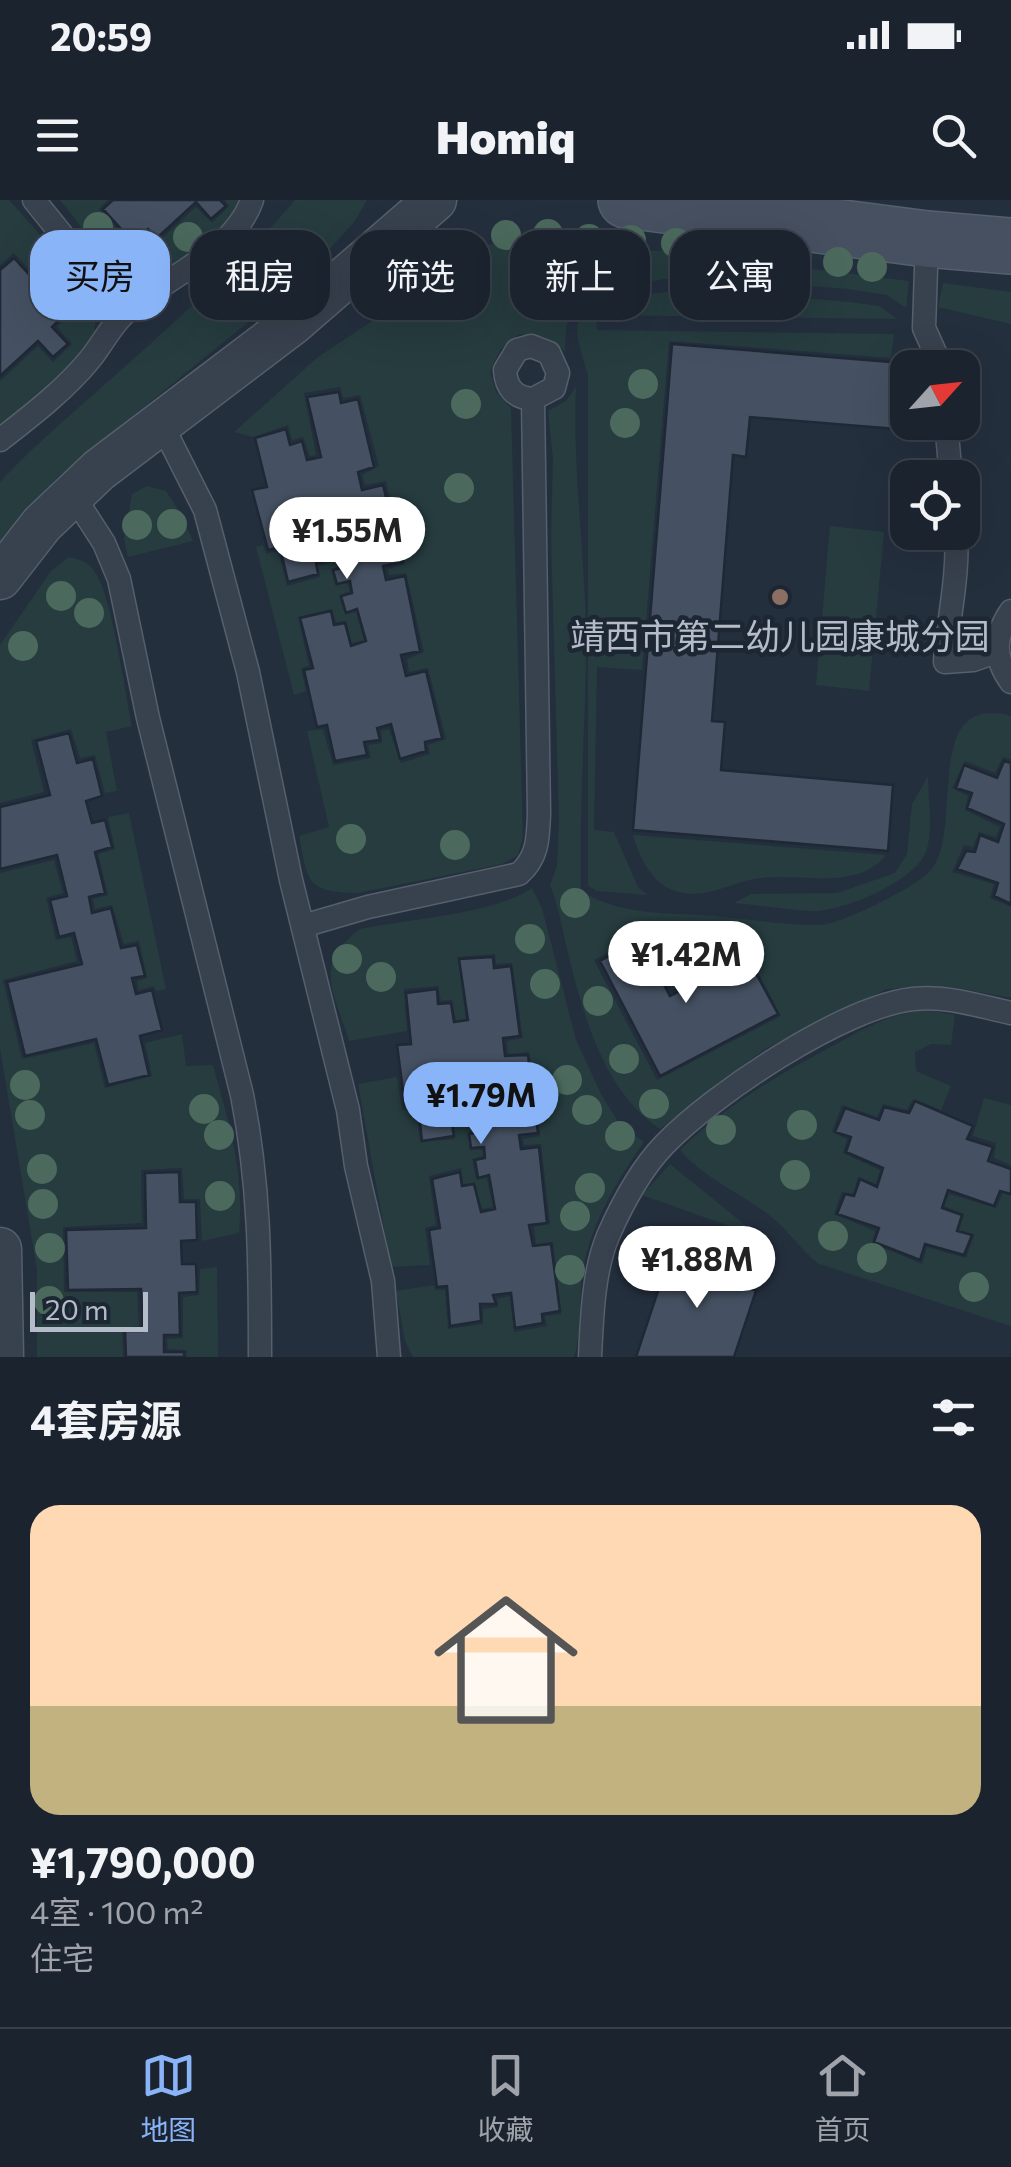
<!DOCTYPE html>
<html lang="zh">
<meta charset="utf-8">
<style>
:root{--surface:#1b232e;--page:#282f3a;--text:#f1f3f6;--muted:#a0a4aa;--line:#39404a;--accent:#8ab4f8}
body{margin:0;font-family:Commissioner,"Noto Sans SC",sans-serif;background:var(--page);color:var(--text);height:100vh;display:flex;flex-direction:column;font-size:38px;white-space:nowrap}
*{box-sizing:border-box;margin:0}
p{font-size:32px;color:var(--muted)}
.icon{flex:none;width:55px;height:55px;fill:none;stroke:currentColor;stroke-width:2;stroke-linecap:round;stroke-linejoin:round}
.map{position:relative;height:1157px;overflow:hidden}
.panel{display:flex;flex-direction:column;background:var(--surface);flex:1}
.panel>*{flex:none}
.guide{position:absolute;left:30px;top:30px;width:952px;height:90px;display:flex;gap:20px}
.needle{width:65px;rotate:63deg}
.buttons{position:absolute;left:890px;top:150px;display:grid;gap:20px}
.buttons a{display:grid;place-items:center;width:90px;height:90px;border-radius:20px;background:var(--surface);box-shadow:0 10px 40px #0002,0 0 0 2px var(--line);font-size:50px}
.scale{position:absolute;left:30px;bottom:25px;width:118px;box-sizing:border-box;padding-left:10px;border:5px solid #b4bcc9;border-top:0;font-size:28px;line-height:35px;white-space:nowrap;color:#b4bcc9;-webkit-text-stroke:8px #1d2633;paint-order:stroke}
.price{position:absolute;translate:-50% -85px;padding:0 22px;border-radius:35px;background:#fff;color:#222;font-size:32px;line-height:65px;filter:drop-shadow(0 2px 5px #0008)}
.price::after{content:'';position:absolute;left:50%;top:60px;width:30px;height:22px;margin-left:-15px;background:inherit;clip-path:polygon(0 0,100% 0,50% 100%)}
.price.current{background:var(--accent);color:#111}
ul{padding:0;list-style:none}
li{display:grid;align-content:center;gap:20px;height:530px;padding:0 30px}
li span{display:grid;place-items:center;height:310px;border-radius:30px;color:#555}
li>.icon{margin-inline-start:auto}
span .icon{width:180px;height:180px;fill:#fffc;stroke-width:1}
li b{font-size:42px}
h2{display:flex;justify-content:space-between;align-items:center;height:120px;padding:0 30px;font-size:42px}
.tag{padding:0 35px;border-radius:30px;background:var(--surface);box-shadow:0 10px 40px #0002,0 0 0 2px var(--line);font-size:35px;line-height:90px}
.tag.current{background:var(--accent);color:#111}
.status{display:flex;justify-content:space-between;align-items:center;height:70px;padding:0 50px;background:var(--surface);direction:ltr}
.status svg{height:28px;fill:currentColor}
header{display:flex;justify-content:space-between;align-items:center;height:130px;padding:0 30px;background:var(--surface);font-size:45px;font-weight:800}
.tab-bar{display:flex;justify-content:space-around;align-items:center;height:140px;border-top:2px solid var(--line);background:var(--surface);font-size:28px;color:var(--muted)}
.tab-bar a{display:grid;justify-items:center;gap:5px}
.tab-bar .current{color:var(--accent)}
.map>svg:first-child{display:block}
</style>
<div class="status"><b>20:59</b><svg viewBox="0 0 49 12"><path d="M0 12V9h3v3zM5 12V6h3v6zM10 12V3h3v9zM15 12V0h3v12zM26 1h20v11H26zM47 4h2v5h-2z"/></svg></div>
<header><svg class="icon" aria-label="menu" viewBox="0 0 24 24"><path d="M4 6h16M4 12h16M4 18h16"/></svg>Homiq<svg class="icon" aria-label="search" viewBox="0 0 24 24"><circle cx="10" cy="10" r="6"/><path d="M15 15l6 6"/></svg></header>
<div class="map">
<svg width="1011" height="1157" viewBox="0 0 1011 1157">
<rect width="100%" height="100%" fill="#242f3e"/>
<path fill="#263c3f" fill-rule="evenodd" d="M0 0H9L62 59 39 80 14 53 0 65Z
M60 0H108L99 9 133 46 148 34 158 42 196 7 212 23 229 6 225 0H243L241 6 209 43 143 86C113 79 81 24 60 0Z
M295 0H367L355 21 306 75 57 278 0 341V282C41 238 86 202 130 162 187 111 245 58 295 0Z
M515 43 598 51H669L909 81 906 108 887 95 848 89 733 80 664 79 589 93 574 109 566 127 565 151 544 137 519 134 500 150 490 171 496 192 511 208 523 637 518 655 502 664 358 693C306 692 308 682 299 636L329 627 307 531 323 529 333 565 371 558 368 545 382 543 381 531 389 529 401 563 430 554 428 545 446 539 428 468 409 472 407 459 424 452 406 373 389 375 388 369 405 364 386 281 365 285 362 275 379 266 360 195 343 198 340 187 304 193 316 255 310 256 303 237 292 240 288 225 253 237 234 232 318 157 437 78 459 57 481 45Z
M72 74C91 99 102 114 91 144L17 220 0 227V181L38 146 53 162 72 144 57 127 70 114 53 95Z
M943 83 1011 92V124L938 107Z
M667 92H736L849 102 879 106 897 119 596 115 597 130 894 134 891 158 669 141 642 470 597 467 594 630 614 632 638 687 647 695 597 691 588 686V176C585 163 577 143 577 129 580 95 642 96 667 92Z
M576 187C572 276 587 365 586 454 585 533 579 612 581 691 623 717 668 712 714 716 749 719 786 726 821 725 841 724 914 688 929 672 967 635 918 491 1011 516V559L1003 557 995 573 965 561 952 588 968 596 965 610 1000 627 996 637 979 632 973 647 964 645 952 672 994 684 990 698 1011 707V798L952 787 887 789 765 849 660 929C604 892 583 815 568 753 562 729 559 707 550 685L557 666 559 620 551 338 553 259 548 211 566 201ZM641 735 671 790 747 751 781 816 657 880 594 760Z
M147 286 166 291 181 314 193 341 128 357 124 338 132 294Z
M830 326 884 332 869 491 816 485Z
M263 345 266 354 278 351 287 386 320 377 318 366 331 362 330 353 339 349 343 365 331 369 335 385 347 383 350 391 339 396 345 414 356 412 364 440 352 443 346 421 336 422 332 409 298 417 309 466 301 468 306 491 294 495 256 347Z
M69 357C80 360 88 361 95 372 112 396 125 492 132 526L106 532 117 591 105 593 95 555 80 558 71 529 31 540 44 592 0 603V445L51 371Z
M928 576C928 599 934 634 925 654 911 683 842 712 812 711 786 710 760 705 734 703L751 694 837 693 895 673 907 654 912 604Z
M129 613 166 789 157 791 153 786 139 790 137 781 147 778 139 741 124 744 112 705 95 709 93 699 108 695 98 654 115 649 108 617Z
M633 635 886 655C856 693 795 671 754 679 726 684 702 702 672 690 652 682 638 655 633 635Z
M54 660 63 693 46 698 56 740 71 737 77 761 3 780 22 859 94 843 105 888 152 876 145 843 182 834 186 866 213 865C228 919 245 975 239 1033L202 1041 200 999H184L182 968 141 970 142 1023 63 1027 64 1092H137L139 1126 122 1128 123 1157H37V1070L0 848V673Z
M532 688 542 708 576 840 602 896 619 923 644 942C617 981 591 1023 583 1070 578 1098 583 1131 574 1157H413L405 1141 396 1091 434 1085 435 1090H445L448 1129 483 1124V1109L498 1107 497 1099 510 1096 514 1132 547 1126 545 1116 561 1114 553 1042 536 1044 534 1027 550 1024 541 944 524 945 523 939 540 936 529 852 508 854 507 841 523 838 512 763 496 764 495 754 458 757 466 820 456 821 452 800 441 801 438 786 404 789 407 831 349 841C335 793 311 765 360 729 408 719 494 714 532 688Z
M927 810 955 815 951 845 931 844 915 852 916 871 951 886 941 910 913 899 907 910 883 904 877 917 842 905 832 932 847 939 843 953 880 970 876 984 858 977 853 994 842 992 834 1014 875 1031 872 1043 922 1064 927 1047 966 1058 974 1035 959 1030 964 1014 944 1006 949 994 996 1008 1003 993 1011 996V1126L819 1064C802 1051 791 1034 775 1020 744 994 707 981 680 950 723 908 774 877 827 849 861 831 889 812 927 810Z
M397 877 402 910 416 909 420 942 455 939 454 926 467 924V914L476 913 479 930 468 932 470 950 482 949 483 956 472 959 476 979 487 978 493 1007 482 1009 474 983 463 984 461 968 429 976 436 1025 425 1028 430 1065 391 1067 358 884Z
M984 898 1011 905V965L994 958 996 943 973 936Z
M670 964 760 1037 642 995Z
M217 1067 218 1157H187L186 1150 168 1149 167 1139 183 1138V1097L199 1095 200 1069Z"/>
<path fill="#455162" stroke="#1f2835" stroke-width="2.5" d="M113 0H220L226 6 211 19 196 2 157 38 148 29 133 42 103 9Z
M14 58 65 114 52 127 68 144 53 157 38 141 0 176V70Z
M672 144 927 165 908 168V222H922L921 231 750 217 746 257 733 255 712 521 725 522 721 570 893 585 888 651 633 630Z
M339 192 341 203 358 199 374 267 358 272 362 290 383 285 402 362 383 366 386 380 405 376 420 451 401 455 406 476 426 471 442 538 425 542 426 551 400 559 391 524 377 528 380 540 364 542 367 555 335 561 327 525 317 527 304 470 313 468 300 418 331 411 334 425 345 423 351 446 366 441 357 409 346 413 341 396 352 393 350 381 337 384 333 370 346 367 340 346 327 350 329 360 316 363 318 374 288 382 280 347 268 350 252 290 267 287 255 238 286 229 290 245 302 241 307 260 321 257 307 197Z
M69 533 77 563 93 559 102 596 86 601 92 623 105 620 112 647 95 652 105 693 89 697 92 713 111 708 121 748 137 745 145 776 132 778 136 794 152 790 162 830 140 836 149 875 108 885 96 839 25 856 7 782 82 764 74 733 59 737 50 700 67 696 57 655 0 669V607L50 595 36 541Z
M1004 561 1011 563V704L994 696 998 683 957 669 966 651 975 652 980 635 998 642 1004 624 967 608 972 593 956 588 964 565 997 578Z
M640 739 670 796 746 755 778 814 660 876 600 761Z
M493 757 494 768 511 766 520 836 503 838 505 856 528 855 538 933 519 935 521 949 539 947 547 1023 529 1025 533 1046 551 1044 560 1111 542 1114 543 1123 515 1128 511 1093 493 1095 496 1104H480L481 1121 450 1126 447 1086 437 1087 429 1030 440 1028 432 979 460 972 462 986 474 984 481 1012 495 1009 489 975 478 978 475 960 485 958 484 947 471 948 469 934 482 932 478 911 465 912 467 921 452 924 454 936 422 941 418 905 405 906 397 845 411 844 406 793 437 789 438 804 451 803 454 822 468 820 459 759Z
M915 901 973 926 967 939 993 947 988 961 1011 969V994L1000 991 994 1006 948 990 942 1008 962 1015 957 1031 972 1035 964 1055 925 1044 920 1060 874 1042 879 1028 837 1014 845 994 854 996 860 979 877 987 883 968 846 952 851 937 835 932 845 908 879 920 884 907 909 913Z
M179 972 180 1002H196L197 1040 181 1041 182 1064H196L197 1092 179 1093 180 1135H164V1152H184V1157H126L125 1131H143L141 1089 68 1090 66 1030 146 1028 145 973Z
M695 1044 728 1058 720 1073 756 1091 734 1157H636L668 1061 686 1067Z"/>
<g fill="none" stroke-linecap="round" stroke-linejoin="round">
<defs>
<path id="lane" d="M34 0 125 113
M927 39 924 128 942 168
M946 222 951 278
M161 223 205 310 248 472 291 680 348 910 356 966 383 1081 389 1157
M0 240C31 216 66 189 91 158 102 144 110 128 123 115 161 78 234 54 252 0
M73 295 104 343 119 379 148 518 242 895C260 985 260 1066 260 1157
M956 332C959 376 948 419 945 462L973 460 996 452
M1011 411C994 436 993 457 1011 482
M303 726 368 707 519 674C538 657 538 639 539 614L533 199 554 188 558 173 549 153 531 146 517 150 505 170C506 188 515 198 533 199
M590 1157C592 1118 593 1072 608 1036 622 1004 640 970 664 945 713 894 843 807 913 799 947 795 978 806 1011 813"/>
<path id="street" d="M0 378 42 324 99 270 293 123 435 0
M0 1049 2 1157"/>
<path id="secondary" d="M626 0 927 39 1011 46"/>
</defs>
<use href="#lane" stroke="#565f6c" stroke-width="25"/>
<use href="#street" stroke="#565f6c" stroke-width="45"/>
<use href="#secondary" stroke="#565f6c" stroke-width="58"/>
<use href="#lane" stroke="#38414e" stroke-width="22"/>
<use href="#street" stroke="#38414e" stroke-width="42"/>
<use href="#secondary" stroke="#465061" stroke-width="55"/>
</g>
<g fill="#4b6a5d">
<circle cx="98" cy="27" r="15"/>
<circle cx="548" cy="34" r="15"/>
<circle cx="506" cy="35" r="15"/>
<circle cx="188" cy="37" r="15"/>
<circle cx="589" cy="39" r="15"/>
<circle cx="631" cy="40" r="15"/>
<circle cx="676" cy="43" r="15"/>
<circle cx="464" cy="46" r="15"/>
<circle cx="716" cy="50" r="15"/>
<circle cx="753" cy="54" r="15"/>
<circle cx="797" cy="58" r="15"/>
<circle cx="838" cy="62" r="15"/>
<circle cx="46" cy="63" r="15"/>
<circle cx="148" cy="63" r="15"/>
<circle cx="872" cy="67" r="15"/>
<circle cx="436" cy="68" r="15"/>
<circle cx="69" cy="93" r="15"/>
<circle cx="643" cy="184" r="15"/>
<circle cx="466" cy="204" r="15"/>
<circle cx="625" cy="223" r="15"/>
<circle cx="459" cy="288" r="15"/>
<circle cx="172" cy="324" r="15"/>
<circle cx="137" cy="325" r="15"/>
<circle cx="61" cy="396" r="15"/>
<circle cx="89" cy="413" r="15"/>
<circle cx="23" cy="446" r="15"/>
<circle cx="351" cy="639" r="15"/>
<circle cx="455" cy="645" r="15"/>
<circle cx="575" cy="703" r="15"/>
<circle cx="530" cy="739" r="15"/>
<circle cx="347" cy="759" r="15"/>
<circle cx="381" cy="777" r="15"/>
<circle cx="545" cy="784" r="15"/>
<circle cx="598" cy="801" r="15"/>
<circle cx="624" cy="859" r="15"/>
<circle cx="567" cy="880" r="15"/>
<circle cx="25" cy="885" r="15"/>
<circle cx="654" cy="904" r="15"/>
<circle cx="204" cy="909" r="15"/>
<circle cx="587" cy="910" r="15"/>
<circle cx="30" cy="915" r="15"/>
<circle cx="802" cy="925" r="15"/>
<circle cx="721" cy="930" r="15"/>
<circle cx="219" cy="935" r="15"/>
<circle cx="620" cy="936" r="15"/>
<circle cx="42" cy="969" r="15"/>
<circle cx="795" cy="975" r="15"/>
<circle cx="590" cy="988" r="15"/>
<circle cx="220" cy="996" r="15"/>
<circle cx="43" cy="1004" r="15"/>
<circle cx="575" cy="1016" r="15"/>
<circle cx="833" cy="1036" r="15"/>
<circle cx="50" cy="1048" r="15"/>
<circle cx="872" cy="1058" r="15"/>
<circle cx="570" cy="1070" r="15"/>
<circle cx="974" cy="1087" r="15"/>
<circle cx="49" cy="1101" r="15"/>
</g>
<circle fill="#8d6e63" stroke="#1d2633" stroke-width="4" cx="780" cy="397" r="10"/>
<g text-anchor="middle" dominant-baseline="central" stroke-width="9" stroke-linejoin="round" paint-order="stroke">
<g font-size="35" fill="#b4bcc9" stroke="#1d2633">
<text x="780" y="434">靖西市第二幼儿园康城分园</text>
</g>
</g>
</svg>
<div class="buttons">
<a><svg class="needle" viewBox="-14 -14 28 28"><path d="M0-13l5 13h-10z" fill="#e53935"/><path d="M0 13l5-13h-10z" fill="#a0a4aa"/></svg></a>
<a><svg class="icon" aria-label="locate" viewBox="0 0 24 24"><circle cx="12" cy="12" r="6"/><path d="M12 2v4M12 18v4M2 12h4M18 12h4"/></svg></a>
</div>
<div class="scale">20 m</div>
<b class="price" style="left:347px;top:382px">¥1.55M</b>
<b class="price" style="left:686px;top:806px">¥1.42M</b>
<b class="price current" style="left:481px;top:947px">¥1.79M</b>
<b class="price" style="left:697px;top:1111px">¥1.88M</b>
<div class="guide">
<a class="tag current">买房</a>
<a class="tag">租房</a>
<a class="tag">筛选</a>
<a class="tag">新上</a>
<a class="tag">公寓</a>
</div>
</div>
<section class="panel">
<h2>4套房源<svg class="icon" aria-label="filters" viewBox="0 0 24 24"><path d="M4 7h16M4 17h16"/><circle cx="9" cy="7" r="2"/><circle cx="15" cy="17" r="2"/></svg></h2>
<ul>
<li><span style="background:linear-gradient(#ffd9b3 65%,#c2b280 0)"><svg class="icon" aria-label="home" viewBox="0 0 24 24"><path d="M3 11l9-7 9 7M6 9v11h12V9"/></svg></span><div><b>¥1,790,000</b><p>4室 · 100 m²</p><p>住宅</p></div></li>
</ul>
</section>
<nav class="tab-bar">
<a class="current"><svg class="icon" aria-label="map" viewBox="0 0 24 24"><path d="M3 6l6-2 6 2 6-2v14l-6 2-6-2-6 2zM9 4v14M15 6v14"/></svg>地图</a>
<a><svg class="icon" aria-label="saved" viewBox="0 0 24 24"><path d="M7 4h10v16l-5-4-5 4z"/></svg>收藏</a>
<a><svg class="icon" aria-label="home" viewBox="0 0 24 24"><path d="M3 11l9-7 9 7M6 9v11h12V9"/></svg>首页</a>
</nav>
